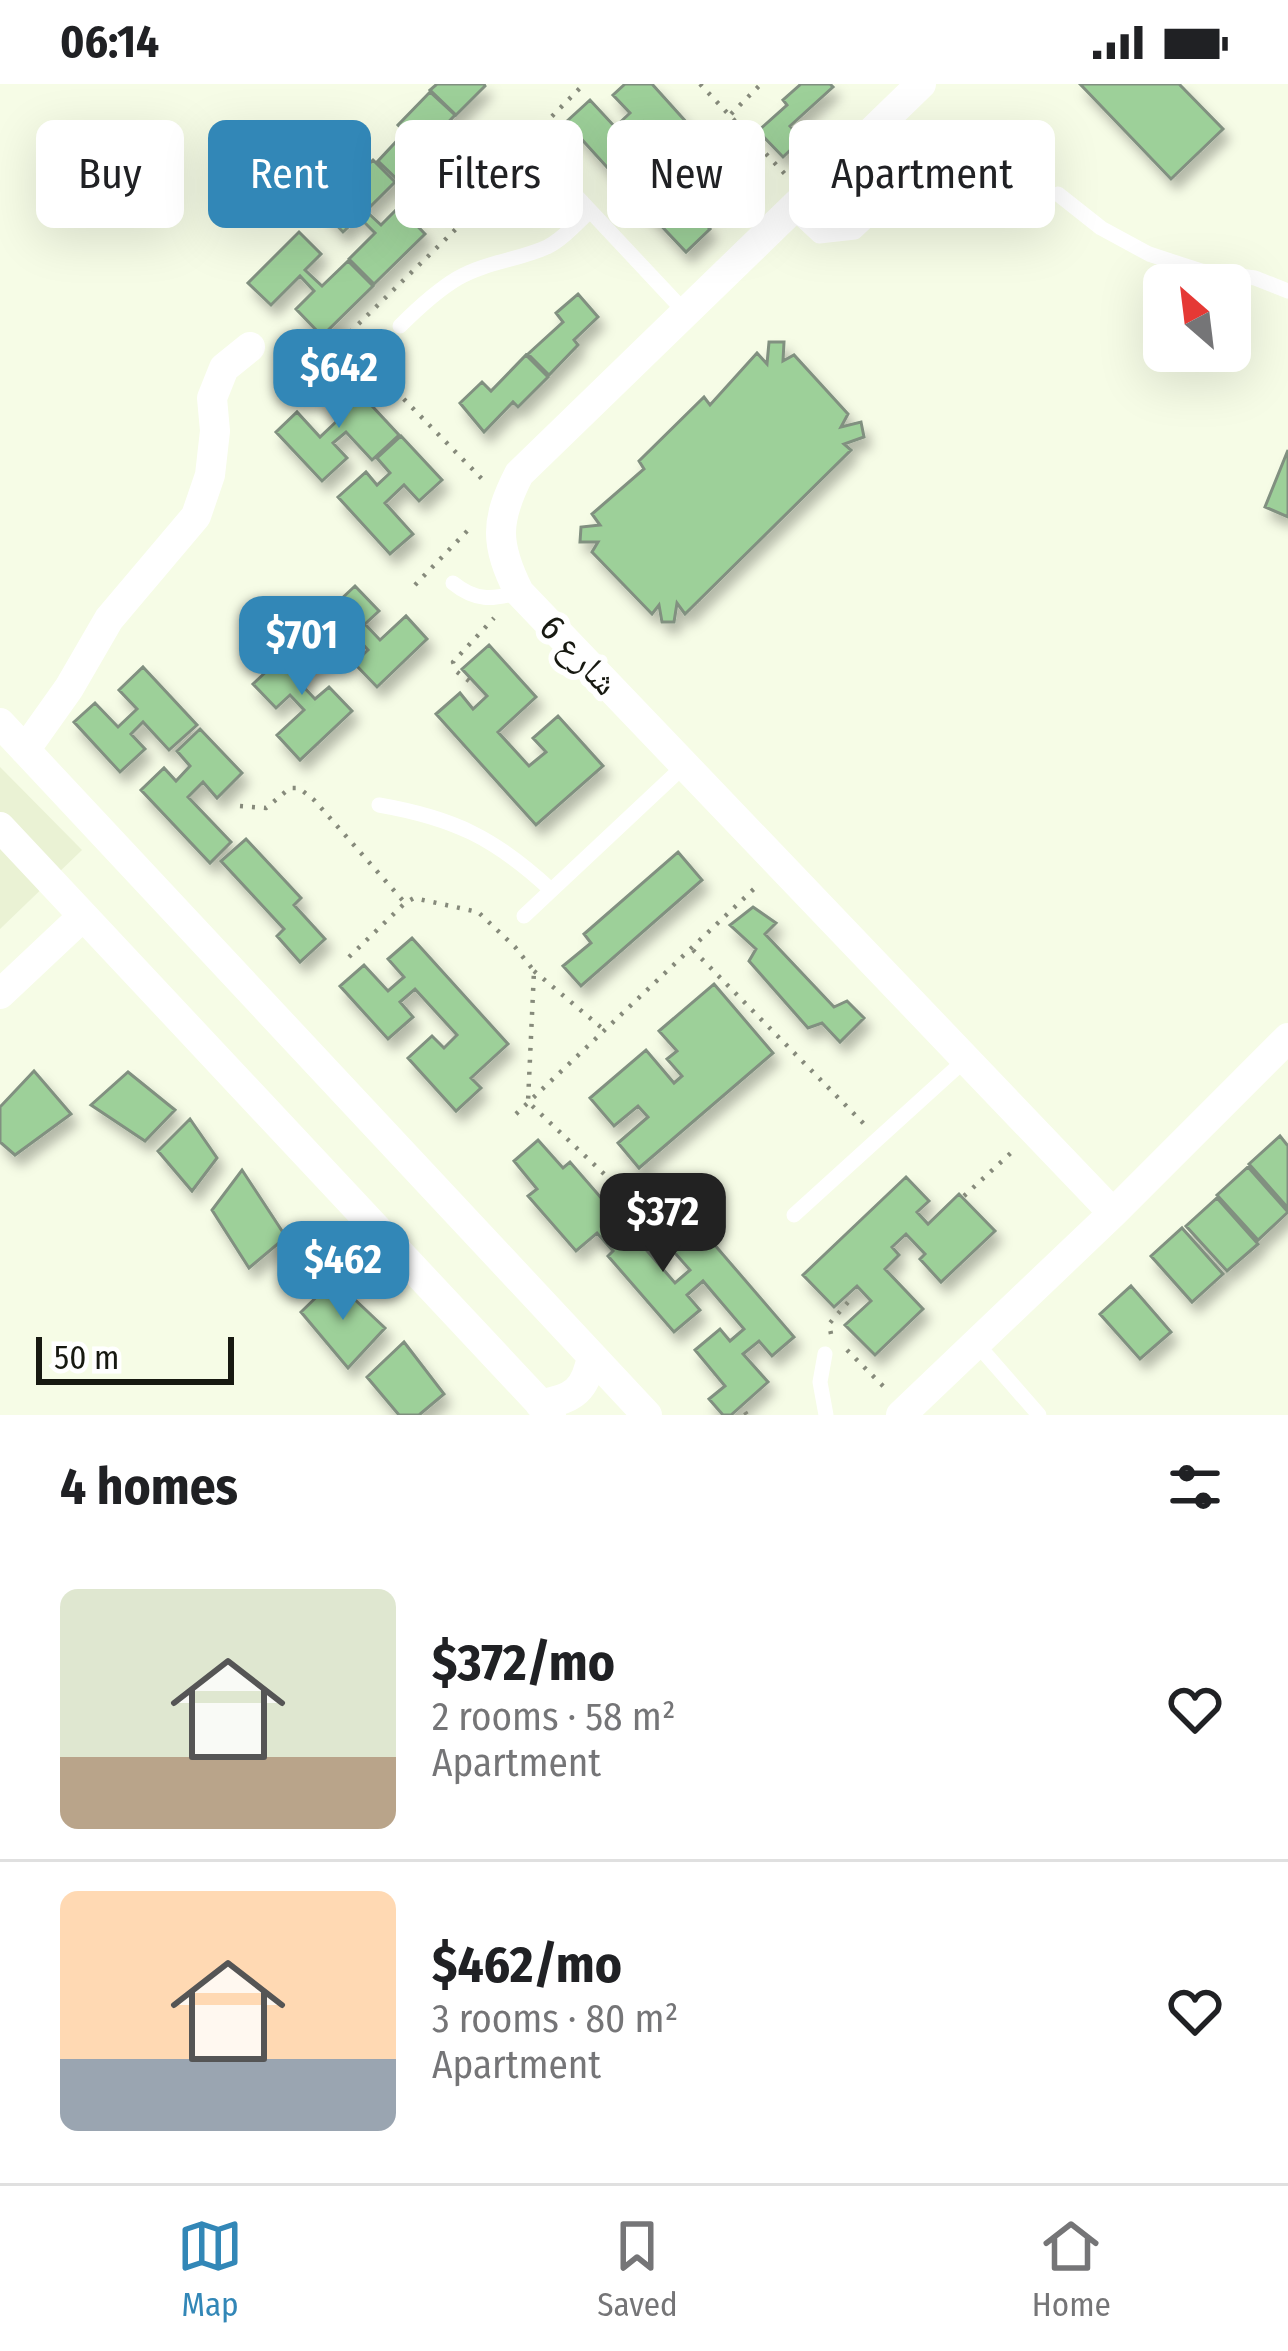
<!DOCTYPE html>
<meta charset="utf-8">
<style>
:root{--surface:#fff;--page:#f6f6f6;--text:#202124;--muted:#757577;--line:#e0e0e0;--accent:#3287b7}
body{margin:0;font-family:"Fira Sans Condensed","Noto Naskh Arabic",sans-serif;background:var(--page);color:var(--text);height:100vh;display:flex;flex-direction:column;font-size:45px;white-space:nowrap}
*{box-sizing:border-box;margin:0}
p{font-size:39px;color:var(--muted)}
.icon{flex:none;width:66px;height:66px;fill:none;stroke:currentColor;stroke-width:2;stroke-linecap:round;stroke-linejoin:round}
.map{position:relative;height:1331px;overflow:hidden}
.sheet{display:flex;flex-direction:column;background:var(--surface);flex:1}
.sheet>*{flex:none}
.banner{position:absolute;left:36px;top:36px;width:1218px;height:108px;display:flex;gap:24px}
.needle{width:78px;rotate:332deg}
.buttons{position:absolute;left:1143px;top:180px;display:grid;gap:24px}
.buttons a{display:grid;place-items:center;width:108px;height:108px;border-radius:18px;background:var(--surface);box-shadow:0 12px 48px #0002;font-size:60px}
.scale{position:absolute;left:36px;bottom:30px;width:198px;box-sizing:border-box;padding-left:12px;border:6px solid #171911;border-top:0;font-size:33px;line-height:42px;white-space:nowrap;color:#171911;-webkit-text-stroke:9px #fff;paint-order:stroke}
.price{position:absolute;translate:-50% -102px;padding:0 27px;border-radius:24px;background:var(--accent);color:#fff;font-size:39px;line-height:78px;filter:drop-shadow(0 3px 6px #0008)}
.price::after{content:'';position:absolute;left:50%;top:72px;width:36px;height:27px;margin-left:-18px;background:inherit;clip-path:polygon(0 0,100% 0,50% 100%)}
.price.current{background:#222;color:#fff}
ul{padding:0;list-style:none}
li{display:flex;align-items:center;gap:36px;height:300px;padding:0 60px}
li+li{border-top:3px solid var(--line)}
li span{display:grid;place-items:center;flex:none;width:336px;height:240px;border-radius:18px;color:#555}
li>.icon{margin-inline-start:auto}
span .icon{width:144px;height:144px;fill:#fffc;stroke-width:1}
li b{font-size:51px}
h2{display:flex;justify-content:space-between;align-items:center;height:144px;padding:0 60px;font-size:51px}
.pill{padding:0 42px;border-radius:18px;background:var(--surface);box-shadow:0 12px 48px #0002;font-size:42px;line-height:108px}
.pill.current{background:var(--accent);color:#fff}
.status{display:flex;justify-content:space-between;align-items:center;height:84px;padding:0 60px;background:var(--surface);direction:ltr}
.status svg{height:33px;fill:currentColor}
.tab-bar{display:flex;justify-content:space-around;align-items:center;height:168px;border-top:3px solid var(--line);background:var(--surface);font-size:33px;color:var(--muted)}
.tab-bar a{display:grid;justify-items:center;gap:6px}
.tab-bar .current{color:var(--accent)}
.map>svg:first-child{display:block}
</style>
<div class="status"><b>06:14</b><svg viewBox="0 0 49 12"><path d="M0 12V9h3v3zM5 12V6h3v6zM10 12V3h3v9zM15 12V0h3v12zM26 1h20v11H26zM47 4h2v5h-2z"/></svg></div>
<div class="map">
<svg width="1288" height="1331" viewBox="0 0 1288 1331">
<defs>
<filter id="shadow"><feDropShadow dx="6" dy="10" stdDeviation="6" flood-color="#0004"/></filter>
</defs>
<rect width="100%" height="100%" fill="#f6fce6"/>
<path fill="#eaf2d4" d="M0 683 82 766 0 845Z"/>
<path fill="#9dd099" stroke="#819080" stroke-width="3" filter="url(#shadow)" d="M437 0H484L485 2 456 31 430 6Z
M625 0H652L688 40 665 62 643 38 625 55 639 70 615 92 566 38 590 16 615 43 630 29 613 11Z
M801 0H830L833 3 790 42 802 55 783 73 758 47 787 21 783 16Z
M1080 0H1179L1223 45 1171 95Z
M430 8 455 31 424 64 419 60 411 68 421 77 401 99 378 77 405 48 398 41Z
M688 43 736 93 713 116 699 101 682 117 710 145 686 168 635 114 660 90 673 103 685 91 663 67Z
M373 76 395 98 366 127 381 141 399 123 425 150 374 200 349 175 375 149 359 133 343 148 322 126Z
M299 148 321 170 305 186 322 202 348 177 373 202 322 252 296 225 314 207 300 192 271 221 248 199Z
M578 210 598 233 574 256 578 261 549 291 528 270 563 238 556 229Z
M769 258H784L783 277 794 271 848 330 841 343 861 338 864 353 844 360 851 366 685 530 677 519 674 538H662L659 521 652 530 592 468 598 458H580L581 443 600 441 592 430 644 385 639 377 704 313 710 321 757 269 767 280Z
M526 271 548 293 518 323 513 318 484 348 460 319 482 298 491 307Z
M345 293 399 351 372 376 346 348 333 359 347 374 322 397 276 348 297 328 320 353 339 335 321 315Z
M401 352 442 396 419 417 404 401 385 419 413 450 390 470 338 413 366 388 377 401 390 389 377 374Z
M1288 366V433L1265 423Z
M355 502 379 527 365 540 380 556 406 532 427 555 377 603 354 579 368 566 353 550 329 573 306 548Z
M304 552 326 575 300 599 315 615 329 603 352 627 300 676 277 651 304 626 290 611 276 624 253 600Z
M489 561 536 613 498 648 529 682 546 668 533 654 558 632 603 682 536 741 436 630 460 609 473 625 487 612 462 585Z
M143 583 197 641 169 666 143 638 131 650 145 665 120 688 74 638 95 619 118 643 137 625 119 606Z
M200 645 242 689 217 714 203 698 188 713 231 758 210 779 141 706 164 684 176 697 190 682 177 667Z
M246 755 301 814 294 821 325 855 300 878 277 852 284 845 221 777Z
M678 768 702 796 581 902 563 882 591 859 584 850Z
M753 823 776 839 765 850 834 923 847 917 864 934 840 958 822 939 808 944 749 877 756 865 730 841Z
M412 854 508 960 471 994 481 1004 456 1027 408 974 432 952 444 964 457 951 415 905 400 918 413 933 388 955 340 902 364 881 388 907 404 893 388 875Z
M714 900 773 969 639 1084 618 1059 648 1033 638 1022 614 1042 590 1014 646 966 674 999 682 992 667 975 677 967 659 947Z
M34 987 71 1030 15 1071 0 1058V1023Z
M128 988 175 1026 145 1057 91 1021Z
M190 1035 217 1074 192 1107 158 1067Z
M1280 1052 1288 1062V1124L1249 1080Z
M538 1056 563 1084 570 1078 675 1199 690 1186 674 1168 701 1145 794 1253 772 1272 759 1257 743 1270 768 1298 731 1331H723L709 1315 725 1302 695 1266 720 1245 730 1257 744 1245 703 1197 687 1211 700 1226 674 1248 608 1172 613 1167 597 1149 576 1167 528 1112 537 1105 514 1077Z
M1248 1083 1288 1128 1258 1156 1217 1111Z
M242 1086 286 1153 249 1184 212 1126Z
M906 1093 929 1117 917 1128 928 1140 959 1110 995 1147 941 1198 920 1175 925 1170 906 1150 892 1163 899 1171 885 1185 923 1225 875 1271 845 1241 871 1217 857 1202 834 1223 803 1191Z
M1217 1114 1258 1160 1227 1187 1186 1142Z
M1182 1144 1223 1190 1192 1218 1151 1172Z
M334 1196 385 1244 348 1284 301 1228Z
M1131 1202 1171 1248 1140 1275 1100 1230Z
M404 1258 444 1310 419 1331H399L367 1293Z"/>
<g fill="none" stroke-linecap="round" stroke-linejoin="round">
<path stroke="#868a7b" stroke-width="4.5" stroke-dasharray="3 9" stroke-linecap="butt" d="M700 0 785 90
M731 30 761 0
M345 255 484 397
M366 276 387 255
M307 290 456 145 465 134 464 121 584 0
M415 501 471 443
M469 597 457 588 453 578 494 534
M240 722 266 724 290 704H299L314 716 405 819
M693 866 866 1042
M349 873 405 819 414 814 478 828 515 863 534 887 528 1018 638 1122
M534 887 603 945
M516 1030 758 801
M964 1112 1013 1067
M831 1250 829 1240 849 1217
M847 1266 886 1305
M745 1328 747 1331"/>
<path stroke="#fff" stroke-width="15" d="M551 85 685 228
M1058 110 1101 144 1149 170 1201 187 1255 194 1288 207
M791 126 819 152 855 148 941 68
M400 242C418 224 436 207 458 194 486 178 518 176 547 163 563 155 577 139 590 127
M453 499C475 517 492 516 519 508
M379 721C454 734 495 754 551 806
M524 832 685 681
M794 1131 966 975
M976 1259 1039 1331
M825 1270 820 1298 826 1331"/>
<path stroke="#fff" stroke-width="30" d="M921 0 519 390C495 437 495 460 519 508L1113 1129
M0 639 647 1331
M25 666 69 604 109 535 196 432 210 391 215 347 212 314 224 284 250 263
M0 743 551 1331
M0 910 83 832
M540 1320C574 1316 586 1305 592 1272
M901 1331 1113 1129 1288 954"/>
</g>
<g text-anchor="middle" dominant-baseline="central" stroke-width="12" stroke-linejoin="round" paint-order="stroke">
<g font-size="36" fill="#171911" stroke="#fff">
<text transform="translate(579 571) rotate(46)">شارع 6</text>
</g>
</g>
</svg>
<div class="buttons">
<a><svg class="needle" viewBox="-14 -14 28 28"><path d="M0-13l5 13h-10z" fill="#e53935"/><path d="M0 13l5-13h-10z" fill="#757577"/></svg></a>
</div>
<div class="scale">50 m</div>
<b class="price" style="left:339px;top:347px">$642</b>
<b class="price" style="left:302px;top:614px">$701</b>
<b class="price current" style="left:663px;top:1191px">$372</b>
<b class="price" style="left:343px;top:1239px">$462</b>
<div class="banner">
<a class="pill">Buy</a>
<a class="pill current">Rent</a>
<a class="pill">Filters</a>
<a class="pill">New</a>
<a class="pill">Apartment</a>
</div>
</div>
<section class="sheet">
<h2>4 homes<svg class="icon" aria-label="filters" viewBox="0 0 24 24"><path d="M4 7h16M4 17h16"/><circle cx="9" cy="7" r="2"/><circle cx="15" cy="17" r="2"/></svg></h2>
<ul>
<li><span style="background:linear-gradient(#dfe7d0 70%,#b9a48a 0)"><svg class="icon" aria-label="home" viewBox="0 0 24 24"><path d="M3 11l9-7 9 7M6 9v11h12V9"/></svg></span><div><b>$372/mo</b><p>2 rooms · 58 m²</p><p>Apartment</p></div><svg class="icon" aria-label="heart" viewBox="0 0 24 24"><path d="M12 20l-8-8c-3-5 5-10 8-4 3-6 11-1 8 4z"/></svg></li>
<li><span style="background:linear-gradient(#ffd9b3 70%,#9aa5b1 0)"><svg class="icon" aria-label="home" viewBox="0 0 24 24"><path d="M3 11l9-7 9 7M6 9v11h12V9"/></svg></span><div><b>$462/mo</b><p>3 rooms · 80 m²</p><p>Apartment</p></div><svg class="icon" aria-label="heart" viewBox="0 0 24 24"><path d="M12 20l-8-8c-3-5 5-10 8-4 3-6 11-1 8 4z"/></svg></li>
</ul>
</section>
<nav class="tab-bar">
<a class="current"><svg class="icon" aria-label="map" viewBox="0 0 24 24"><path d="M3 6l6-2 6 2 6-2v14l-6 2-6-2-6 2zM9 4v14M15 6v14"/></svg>Map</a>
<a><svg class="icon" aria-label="saved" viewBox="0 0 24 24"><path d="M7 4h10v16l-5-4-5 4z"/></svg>Saved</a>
<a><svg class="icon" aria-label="home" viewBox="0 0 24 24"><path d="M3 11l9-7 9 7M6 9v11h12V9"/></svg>Home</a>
</nav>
